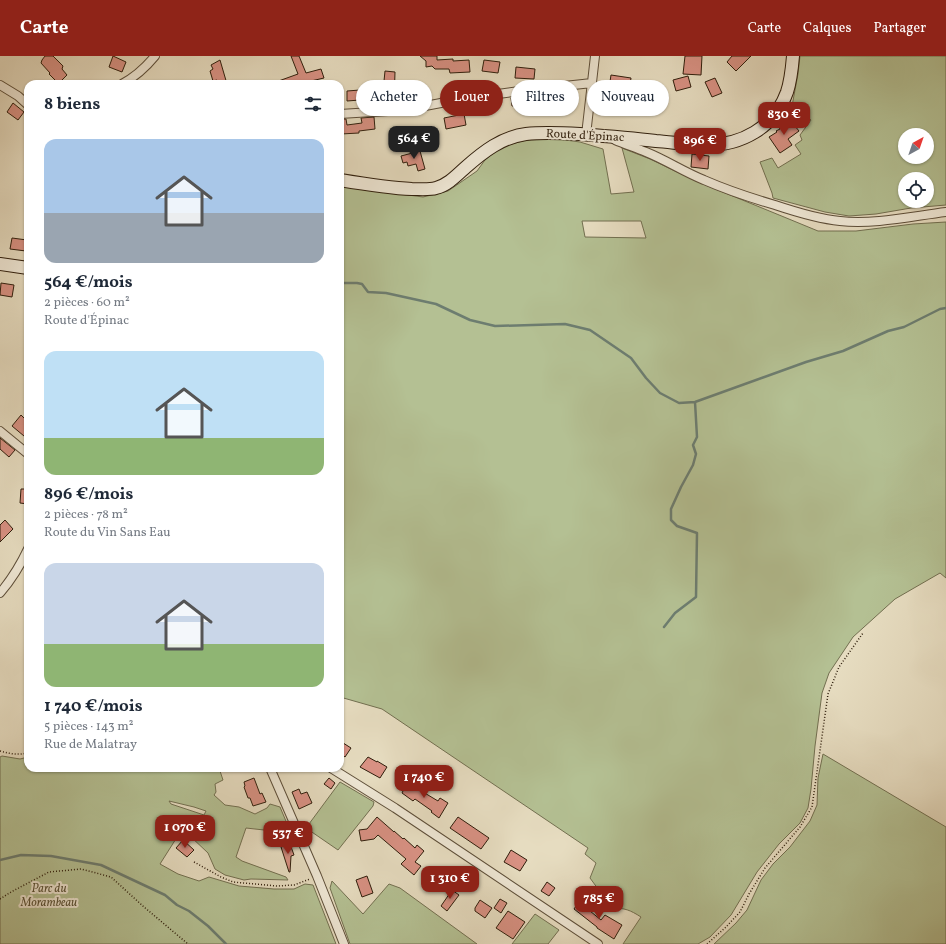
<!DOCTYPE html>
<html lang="fr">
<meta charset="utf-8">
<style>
:root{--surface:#fff;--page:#f2f2f3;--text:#1f2937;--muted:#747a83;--accent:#8f2418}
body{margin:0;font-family:Vollkorn,serif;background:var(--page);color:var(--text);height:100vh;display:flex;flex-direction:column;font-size:15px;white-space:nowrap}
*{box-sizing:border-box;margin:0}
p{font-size:13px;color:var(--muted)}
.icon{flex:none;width:22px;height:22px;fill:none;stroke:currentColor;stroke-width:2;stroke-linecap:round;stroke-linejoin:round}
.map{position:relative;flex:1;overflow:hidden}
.side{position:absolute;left:24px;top:24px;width:320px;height:692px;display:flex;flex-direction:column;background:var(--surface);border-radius:12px;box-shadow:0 1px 3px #0004}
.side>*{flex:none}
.guide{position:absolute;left:356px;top:24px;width:380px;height:36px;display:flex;gap:8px}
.needle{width:26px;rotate:40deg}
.tools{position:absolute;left:898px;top:72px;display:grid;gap:8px}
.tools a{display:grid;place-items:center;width:36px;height:36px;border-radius:50%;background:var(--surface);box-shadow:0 1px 3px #0004;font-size:20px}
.price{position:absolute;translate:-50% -34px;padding:0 9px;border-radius:8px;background:var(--accent);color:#fff;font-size:13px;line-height:26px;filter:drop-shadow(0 1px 2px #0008)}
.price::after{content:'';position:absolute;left:50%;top:24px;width:12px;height:9px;margin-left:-6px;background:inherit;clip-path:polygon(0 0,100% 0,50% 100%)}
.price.current{background:#222;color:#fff}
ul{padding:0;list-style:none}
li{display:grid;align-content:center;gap:8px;height:212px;padding:0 20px}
li span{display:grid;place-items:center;height:124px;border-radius:12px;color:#555}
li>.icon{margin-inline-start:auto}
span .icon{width:72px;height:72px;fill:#fffc;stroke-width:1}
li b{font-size:17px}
h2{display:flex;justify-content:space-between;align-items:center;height:48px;padding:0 20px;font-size:17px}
.pill{padding:0 14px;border-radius:18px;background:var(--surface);box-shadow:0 1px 3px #0004;font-size:14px;line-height:36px}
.pill.current{background:var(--accent);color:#fff}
header{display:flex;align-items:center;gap:24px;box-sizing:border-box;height:56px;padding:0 20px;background:var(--accent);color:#fff}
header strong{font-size:19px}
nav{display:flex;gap:22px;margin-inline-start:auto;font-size:14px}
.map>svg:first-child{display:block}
</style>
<header>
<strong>Carte</strong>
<nav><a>Carte</a><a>Calques</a><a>Partager</a></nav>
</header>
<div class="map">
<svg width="946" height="888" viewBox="0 0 946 888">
<rect width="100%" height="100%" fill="#e6dcc0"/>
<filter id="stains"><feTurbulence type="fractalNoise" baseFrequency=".005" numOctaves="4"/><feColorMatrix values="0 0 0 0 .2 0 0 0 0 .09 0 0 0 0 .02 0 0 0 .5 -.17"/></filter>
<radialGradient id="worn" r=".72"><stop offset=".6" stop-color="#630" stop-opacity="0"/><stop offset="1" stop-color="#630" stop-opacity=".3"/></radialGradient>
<path fill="#b4c093" stroke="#726f50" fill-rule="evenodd" d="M800 0H946V149L911 152 876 158 849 160 825 156 773 142 772 137 760 106 772 102 778 112 801 98 795 89 802 84 800 79 811 64 792 50 798 18ZM905 79H927V101H905ZM905 123H927V145H905Z
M558 83 580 86 603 93 611 138 634 136 622 92 650 103 696 125 784 161 818 175H856L913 168 946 166V522L940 517 895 543 853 581 829 617 822 637 815 690 811 733 808 752 800 767 779 788 757 816 731 859 710 881 698 888H623L641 861C630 854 625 852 612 852L590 822 596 807 585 798 588 792 382 653 340 641V130L423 141 448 135 477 115 485 104 501 91 526 84ZM582 165H641L646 182 585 181Z
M823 698 946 771V888H714L736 867 747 854 761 824 773 808 790 791 810 765 817 749 818 722Z
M2 700 20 703 28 701V712H155L165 713V712H219L223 724 215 728 216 736 214 739 225 749 239 751 255 758 267 752 270 748 280 751 291 777 246 772 236 801 242 805 286 821 288 824 251 823 244 824 225 819 215 813 208 797 189 779 179 778 160 808 178 818 199 825 209 821 239 830 274 833H294L305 828 313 829 336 888H0V701ZM169 745 194 751 206 755 204 759 171 748Z
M340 726 374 746 373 750 338 794 306 772Z
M332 825 363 858 389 828 400 832 477 888H350L330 832Z
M535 858 559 874 548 888H512Z"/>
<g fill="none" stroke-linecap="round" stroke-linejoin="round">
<path stroke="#6d7d70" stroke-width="2.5" d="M340 227H357L362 228 368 236 386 237 436 248 470 264 495 270 565 268 590 274 631 302 646 322 660 337 679 347 695 346 806 306 843 295 888 275 904 271 940 253 946 252
M664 571 675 557 696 541 697 477 677 470 671 464V453L681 431 693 409 696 398 693 389 697 381 695 346
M0 804 21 799 51 800 101 809 165 839 177 849 189 855 208 870 226 888"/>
</g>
<path fill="#d89183" stroke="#2f1e0c" d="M45 0H53L63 10 62 13 67 19 60 26H57L49 18 50 17 41 7 42 4Z
M113 0 126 6 122 16 109 11Z
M291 0H299L306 17 321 13 324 22 298 28H274L273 27 298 18Z
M420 0H437V4L453 3V5L469 4 470 16 450 17 449 13H435L432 10 426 11V5Z
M685 0H702L701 19 683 18Z
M732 0H751L736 15 727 6Z
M220 4 227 28H219L217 24 213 25 210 15 213 13 211 9Z
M484 4 500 6 498 17 482 15Z
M516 11 535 13 534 23 515 22Z
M385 15 395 16 394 49 388 50V36H380V25H384Z
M611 19 631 22 629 35 609 32Z
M688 20 691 31 676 35 673 24Z
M715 22 722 37 712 41 705 26Z
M360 34V44L347 45V35Z
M530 39V46L523 47V49L512 50 511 42Z
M13 47 24 56 18 64 7 56Z
M464 58 466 69 446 73 444 62Z
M374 61 375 73 359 75V77L341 78 340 63H346L347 69 362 67 361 62Z
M791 65 799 75 788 83 792 89 780 97 769 81 777 76 776 75 780 73 779 71 784 68 785 69Z
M420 95 425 113 418 115 416 108 408 110 407 106 403 107 401 100Z
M692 98 709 100 708 113 691 111Z
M12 182 27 184 26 195 10 193Z
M1 227 14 229 12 241 0 239Z
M21 359 28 366V376L24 380 12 370Z
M0 382 15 394 9 401 0 393Z
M21 433H28V448L20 447Z
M5 464 13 473 0 486V469Z
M340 685 351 692 345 701 340 697Z
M368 701 377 706V705L387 711 380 722 360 711Z
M254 722 260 738 262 737 266 746 253 750 250 742H248L244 731 245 730 244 726Z
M329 722 335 727 331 733 324 728Z
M402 725 407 728 408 727 438 745 440 742 448 747 439 762 431 756 432 755 415 743 413 745 402 737 403 735 398 732Z
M299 733 301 738 307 736 312 747 299 753 292 736Z
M377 761 394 776V775L403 783 404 782 415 792 417 789 424 795 415 806 421 810 414 819 401 808 406 803 378 779 374 783 361 785 359 774 367 773Z
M458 761 489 782 481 793 450 772Z
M183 784 194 794 187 801 176 792Z
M290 788 294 799 291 800 290 816H289L281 791Z
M511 794 527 804 520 815 504 806Z
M367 820 373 837 362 841 356 824Z
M547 826 555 832 549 840 541 835Z
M452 834 459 839 447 855 441 850Z
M500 843 507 847 501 857 494 852Z
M480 844 492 852 485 862 475 855V852Z
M580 844 592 853 590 855 601 864 605 859 622 869 614 883 597 872V871L574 853Z
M508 855 525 866 513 883 496 872Z"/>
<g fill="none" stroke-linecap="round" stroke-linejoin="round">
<defs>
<path id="minor" d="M122 28C135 21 146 11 155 0
M0 29 18 40 28 49
M340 58 404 54 462 43 527 34 592 27
M586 79 595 0
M615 84C625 88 636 92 646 96 666 104 684 116 704 124 727 134 751 142 775 149 796 156 818 163 840 165 873 169 913 160 946 156
M0 375 28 398
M0 537C12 523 20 510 28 493
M270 712 317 820 344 888
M331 712 395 752 598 888"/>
<path id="secondary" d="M340 124C364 128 388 132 412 133 420 133 429 134 436 132 448 129 457 119 466 111 483 96 502 81 526 78 543 76 562 77 580 78 605 80 630 82 656 85 671 86 688 89 704 89 741 90 774 72 787 36 791 24 792 12 793 0
M0 208 28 212"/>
</defs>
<use href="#minor" stroke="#5d4e39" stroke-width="10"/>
<use href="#secondary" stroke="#2f1e0c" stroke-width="14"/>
<path stroke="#2f1e0c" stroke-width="1.5" stroke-dasharray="1 2" stroke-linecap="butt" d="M0 695C10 698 18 699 28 697
M194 806 221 821 233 826 277 830 294 829 310 823
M0 843 11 836 49 816 81 813 111 821 144 851 188 888
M707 888 725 872 740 856 749 838 765 812 800 771 812 751 828 638 839 611 863 577"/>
<use href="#minor" stroke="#efe8d6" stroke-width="8"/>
<use href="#secondary" stroke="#efe8d6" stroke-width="12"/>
</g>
<g text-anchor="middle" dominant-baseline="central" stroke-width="4" stroke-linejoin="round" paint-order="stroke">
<g font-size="12" fill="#2f1e0c" stroke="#efe8d6">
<text transform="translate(585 80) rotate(3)">Route d'Épinac</text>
</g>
<g font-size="12" font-style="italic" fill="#574f34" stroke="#efe8d6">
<text x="49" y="833">Parc du<tspan x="49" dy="14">Morambeau</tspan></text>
</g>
</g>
<rect width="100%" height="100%" filter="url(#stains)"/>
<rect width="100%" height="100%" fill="url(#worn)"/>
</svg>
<div class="tools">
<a><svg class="needle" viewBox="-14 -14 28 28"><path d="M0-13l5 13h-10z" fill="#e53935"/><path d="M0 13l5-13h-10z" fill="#747a83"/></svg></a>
<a><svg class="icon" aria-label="locate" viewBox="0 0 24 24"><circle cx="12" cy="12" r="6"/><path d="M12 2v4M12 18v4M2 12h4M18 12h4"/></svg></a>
</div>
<b class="price" style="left:784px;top:80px">830 €</b>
<b class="price current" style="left:414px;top:104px">564 €</b>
<b class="price" style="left:700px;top:106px">896 €</b>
<b class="price" style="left:424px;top:743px">1 740 €</b>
<b class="price" style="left:185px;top:793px">1 070 €</b>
<b class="price" style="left:288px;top:799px">537 €</b>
<b class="price" style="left:450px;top:844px">1 310 €</b>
<b class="price" style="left:599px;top:864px">785 €</b>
<div class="guide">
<a class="pill">Acheter</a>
<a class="pill current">Louer</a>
<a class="pill">Filtres</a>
<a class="pill">Nouveau</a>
</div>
<section class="side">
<h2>8 biens<svg class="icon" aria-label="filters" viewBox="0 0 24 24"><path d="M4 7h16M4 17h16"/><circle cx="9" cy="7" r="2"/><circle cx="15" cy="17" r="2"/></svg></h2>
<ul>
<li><span style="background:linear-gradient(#a9c7e8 60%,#9aa5b1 0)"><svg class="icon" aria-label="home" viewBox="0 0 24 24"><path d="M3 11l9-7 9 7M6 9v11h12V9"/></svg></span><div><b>564 €/mois</b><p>2 pièces · 60 m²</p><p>Route d'Épinac</p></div></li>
<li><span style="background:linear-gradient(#bfe0f5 70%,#8fb573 0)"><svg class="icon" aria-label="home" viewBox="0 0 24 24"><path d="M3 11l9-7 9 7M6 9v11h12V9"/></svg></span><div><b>896 €/mois</b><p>2 pièces · 78 m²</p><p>Route du Vin Sans Eau</p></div></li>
<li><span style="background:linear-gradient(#c9d6e8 65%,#8fb573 0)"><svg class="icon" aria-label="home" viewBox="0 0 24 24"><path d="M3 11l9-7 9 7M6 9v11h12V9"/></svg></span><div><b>1 740 €/mois</b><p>5 pièces · 143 m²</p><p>Rue de Malatray</p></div></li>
</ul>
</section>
</div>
